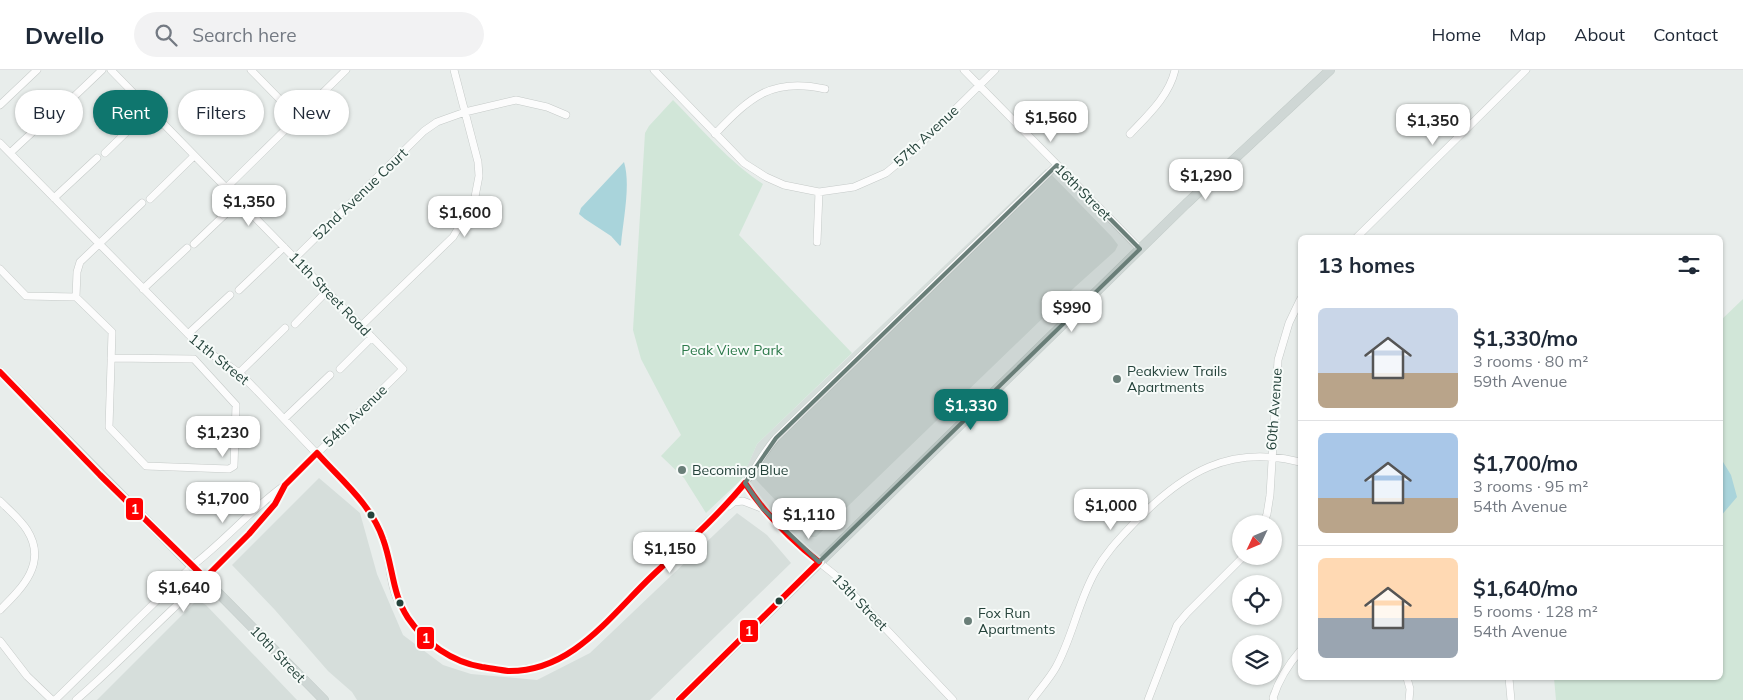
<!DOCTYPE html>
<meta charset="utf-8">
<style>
:root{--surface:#fff;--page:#f2f2f3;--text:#1f2937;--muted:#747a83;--line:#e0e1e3;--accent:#0f766e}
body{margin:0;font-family:Mulish,sans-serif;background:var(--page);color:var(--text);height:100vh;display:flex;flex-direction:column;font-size:19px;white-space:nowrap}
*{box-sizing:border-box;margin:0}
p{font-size:16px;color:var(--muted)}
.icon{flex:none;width:28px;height:28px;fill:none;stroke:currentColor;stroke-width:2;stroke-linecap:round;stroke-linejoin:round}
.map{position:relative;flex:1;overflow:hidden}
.drawer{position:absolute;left:1298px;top:165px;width:425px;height:445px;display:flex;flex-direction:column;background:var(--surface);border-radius:8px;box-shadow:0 1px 4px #0004}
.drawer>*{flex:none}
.hud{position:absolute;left:15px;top:20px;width:475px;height:45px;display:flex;gap:10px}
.needle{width:32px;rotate:226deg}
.fabs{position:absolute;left:1232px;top:445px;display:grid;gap:10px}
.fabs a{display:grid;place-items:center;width:50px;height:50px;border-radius:50%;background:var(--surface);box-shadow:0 1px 4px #0004;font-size:25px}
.price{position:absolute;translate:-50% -42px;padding:0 11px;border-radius:10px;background:#fff;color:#222;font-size:16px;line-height:32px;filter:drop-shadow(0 1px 2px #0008)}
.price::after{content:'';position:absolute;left:50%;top:30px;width:15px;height:11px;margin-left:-8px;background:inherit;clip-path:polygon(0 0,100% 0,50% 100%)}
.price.active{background:var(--accent);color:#fff}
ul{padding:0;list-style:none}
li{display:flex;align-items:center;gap:15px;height:125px;padding:0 20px}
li+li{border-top:1px solid var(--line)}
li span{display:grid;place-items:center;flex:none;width:140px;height:100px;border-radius:8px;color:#555}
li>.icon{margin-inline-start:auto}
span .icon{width:60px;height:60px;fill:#fffc;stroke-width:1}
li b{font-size:21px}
h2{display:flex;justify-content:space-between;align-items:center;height:60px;padding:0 20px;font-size:21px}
.tag{padding:0 18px;border-radius:22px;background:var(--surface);box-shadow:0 1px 4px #0004;font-size:18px;line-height:45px}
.tag.active{background:var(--accent);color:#fff}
header{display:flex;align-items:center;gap:30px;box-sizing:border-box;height:70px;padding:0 25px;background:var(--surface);border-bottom:1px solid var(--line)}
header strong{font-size:24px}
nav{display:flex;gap:28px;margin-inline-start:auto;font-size:18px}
.search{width:350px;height:45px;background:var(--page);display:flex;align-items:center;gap:12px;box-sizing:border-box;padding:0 18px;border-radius:28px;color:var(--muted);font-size:19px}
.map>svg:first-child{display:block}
</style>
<header>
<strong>Dwello</strong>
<div class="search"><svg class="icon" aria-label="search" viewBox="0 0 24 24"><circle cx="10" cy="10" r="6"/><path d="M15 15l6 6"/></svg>Search here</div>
<nav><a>Home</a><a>Map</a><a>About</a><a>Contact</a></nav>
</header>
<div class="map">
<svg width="1743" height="630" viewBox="0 0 1743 630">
<rect width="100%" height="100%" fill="#e8edeb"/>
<path fill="#d6dedb" d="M1046 99 1112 167 1118 175 1115 181 1075 217 816 467H810L746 399 757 374Z
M319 408 360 443 377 504 403 565 443 595 471 604 537 610 590 583 737 443 767 465 791 493 650 630H357L352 622 328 601 275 540 232 495Z
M197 530 206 535 297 630H97Z"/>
<path fill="#d1e6d8" d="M673 30C702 59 729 92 763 114L739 165 852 283 757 374 742 409 706 443 684 408 661 386 681 365 641 289 633 260 645 63 649 56Z
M1743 229V630H1556L1554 608H1720V251Z"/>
<path fill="#a9d4db" d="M624 92C631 115 623 150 621 175L620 176 611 166 585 149 579 144 581 138Z
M1720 387 1731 405 1737 427 1720 447Z"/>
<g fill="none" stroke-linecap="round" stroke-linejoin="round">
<defs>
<path id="minor" d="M251 0 297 47
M654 0 744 93 766 107 784 115 819 122 854 117 886 103 914 80 995 0
M964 0 1140 179
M0 35 37 0
M61 39 102 0
M715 64C750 27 772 7 825 19
M1130 64C1148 45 1169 26 1175 0
M0 73 196 272C209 284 225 292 239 303 247 310 255 319 263 327 281 346 299 365 317 384 332 400 348 414 361 431 371 443 379 456 384 470 390 489 389 511 397 529 432 604 525 623 587 571L738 422C752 406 761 385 776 368L1057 95
M10 83 53 43
M105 83 149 40
M226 118 346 0
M54 128 97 88
M150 129 194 86
M1356 168 1526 0
M817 172 819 122
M194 174 239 131
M295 188 424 61 437 52 465 42 516 30 547 37 566 45
M0 199 26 226 76 227 112 262 109 357 146 396 229 399 234 396 236 335 194 289 111 288
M143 219 187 178
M239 220 284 177
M76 227 77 202 80 192 142 133
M295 254 327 221
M361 256 453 167 474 132 479 106 478 92 454 0
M188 264 230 225
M340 299 372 267
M239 303 285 258
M284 349 330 305
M745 413 753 426 763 439 800 477 835 505 953 630
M0 431C9 440 20 449 27 460 48 493 22 518 0 540
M729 436 734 432 743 431 761 438
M1263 454 1267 444 1270 425 1278 290 1289 253 1300 230
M0 571 27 606 52 630
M1407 608 1410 619 1409 630
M1509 608 1511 630
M55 630 192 496C225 471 251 439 285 415L403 299 111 0
M76 630C111 600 143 567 176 536 210 503 262 459 283 417
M1032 630C1040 619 1050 608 1056 597 1073 566 1078 532 1095 502 1106 482 1120 468 1135 452 1183 403 1229 374 1300 392
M1148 630 1177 555 1187 543 1244 486
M1274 630 1273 628C1279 609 1287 596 1300 581"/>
<path id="major" d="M0 302 324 630
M679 630 1186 134 1330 0"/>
</defs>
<use href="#minor" stroke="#c5cac8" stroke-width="8"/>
<use href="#major" stroke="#c3ccc9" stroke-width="10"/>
<use href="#minor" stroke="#fcfcfc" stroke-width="7"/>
<use href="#major" stroke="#cfd7d5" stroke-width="9"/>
<defs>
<path id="bus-1" d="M0 302 100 405 205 508 249 464 275 434 285 415 317 383
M317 383C341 410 371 434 383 469 393 496 392 524 408 548 425 573 452 592 482 597 490 598 499 600 508 601 572 602 610 546 652 506 684 476 717 447 745 413 765 444 790 469 819 492
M679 630 819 492"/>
</defs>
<use href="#bus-1" stroke="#f7fbf9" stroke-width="10"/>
<use href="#bus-1" stroke="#f00" stroke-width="6"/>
</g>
<path fill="#697e78" fill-opacity="0.2" stroke="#697e78" stroke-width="4" stroke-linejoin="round" d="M1057 95 1140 179 819 492 763 439 745 413 776 368Z"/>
<g fill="#697e78" stroke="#f7fbf9" stroke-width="2">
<circle cx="1117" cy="309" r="5"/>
<circle cx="682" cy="400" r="5"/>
<circle cx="968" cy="551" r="5"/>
</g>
<g fill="#24423a" stroke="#f7fbf9" stroke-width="2">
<circle cx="371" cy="445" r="4.5"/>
<circle cx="779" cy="531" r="4.5"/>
<circle cx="400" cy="533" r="4.5"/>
</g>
<g text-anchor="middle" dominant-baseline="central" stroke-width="4" stroke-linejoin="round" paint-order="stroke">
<g font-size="14" fill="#24423a" stroke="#f7fbf9">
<text transform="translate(926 66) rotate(-43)">57th Avenue</text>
<text transform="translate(1083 122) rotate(45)">16th Street</text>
<text transform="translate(360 124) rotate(-44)">52nd Avenue Court</text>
<text transform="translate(330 224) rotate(46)">11th Street Road</text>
<text transform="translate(219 289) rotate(39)">11th Street</text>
<text transform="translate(1274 339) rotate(-86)">60th Avenue</text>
<text transform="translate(355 346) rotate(-44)">54th Avenue</text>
<text transform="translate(860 532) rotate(46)">13th Street</text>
<text transform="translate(278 584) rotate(46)">10th Street</text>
</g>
<g font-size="14" fill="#2d7a4b" stroke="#f7fbf9">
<text x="732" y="280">Peak View Park</text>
</g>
<g font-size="14" fill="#24423a" stroke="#f7fbf9" text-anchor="start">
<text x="1127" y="301">Peakview Trails<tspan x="1127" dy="16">Apartments</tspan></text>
<text x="692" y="400">Becoming Blue</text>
<text x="978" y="543">Fox Run<tspan x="978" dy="16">Apartments</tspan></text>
</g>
</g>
<g stroke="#f7fbf9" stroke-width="2">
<rect x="125" y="427" width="19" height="24" rx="5" fill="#f00"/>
<rect x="739" y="549" width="20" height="24" rx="5" fill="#f00"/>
<rect x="416" y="556" width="19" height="24" rx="5" fill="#f00"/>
</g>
<g font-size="14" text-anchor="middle" font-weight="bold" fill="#fff">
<text x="135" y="444">1</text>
<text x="749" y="566">1</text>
<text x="426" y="573">1</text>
</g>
</svg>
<div class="fabs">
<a><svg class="needle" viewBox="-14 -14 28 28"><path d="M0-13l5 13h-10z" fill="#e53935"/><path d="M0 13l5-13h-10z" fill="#747a83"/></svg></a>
<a><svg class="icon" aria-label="locate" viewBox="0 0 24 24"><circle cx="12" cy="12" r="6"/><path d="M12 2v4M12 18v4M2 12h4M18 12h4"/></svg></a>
<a><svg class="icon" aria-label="layers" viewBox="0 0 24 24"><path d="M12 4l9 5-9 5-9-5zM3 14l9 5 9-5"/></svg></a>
</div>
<b class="price" style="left:1051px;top:73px">$1,560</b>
<b class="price" style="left:1433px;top:76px">$1,350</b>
<b class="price" style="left:1206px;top:131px">$1,290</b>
<b class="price" style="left:249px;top:157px">$1,350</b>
<b class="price" style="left:465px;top:168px">$1,600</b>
<b class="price" style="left:1072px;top:263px">$990</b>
<b class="price active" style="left:971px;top:361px">$1,330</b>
<b class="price" style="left:223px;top:388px">$1,230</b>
<b class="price" style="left:223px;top:454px">$1,700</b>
<b class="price" style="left:1111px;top:461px">$1,000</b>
<b class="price" style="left:809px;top:470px">$1,110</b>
<b class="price" style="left:670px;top:504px">$1,150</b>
<b class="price" style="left:184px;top:543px">$1,640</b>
<div class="hud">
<a class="tag">Buy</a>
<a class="tag active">Rent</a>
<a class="tag">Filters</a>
<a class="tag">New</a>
</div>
<section class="drawer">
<h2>13 homes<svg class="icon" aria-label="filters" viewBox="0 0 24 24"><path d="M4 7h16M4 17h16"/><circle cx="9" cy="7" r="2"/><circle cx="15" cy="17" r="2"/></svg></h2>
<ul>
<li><span style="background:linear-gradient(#c9d6e8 65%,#b9a48a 0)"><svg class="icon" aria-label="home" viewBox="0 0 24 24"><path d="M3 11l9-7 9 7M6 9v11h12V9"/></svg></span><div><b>$1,330/mo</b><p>3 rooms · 80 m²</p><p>59th Avenue</p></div></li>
<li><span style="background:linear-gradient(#a9c7e8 65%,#b9a48a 0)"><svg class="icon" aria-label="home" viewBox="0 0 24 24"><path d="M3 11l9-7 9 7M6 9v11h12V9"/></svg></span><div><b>$1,700/mo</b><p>3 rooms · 95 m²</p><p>54th Avenue</p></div></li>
<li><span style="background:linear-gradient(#ffd9b3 60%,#9aa5b1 0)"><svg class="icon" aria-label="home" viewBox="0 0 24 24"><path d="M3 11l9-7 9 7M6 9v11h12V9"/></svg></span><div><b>$1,640/mo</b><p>5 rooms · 128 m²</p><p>54th Avenue</p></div></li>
</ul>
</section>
</div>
